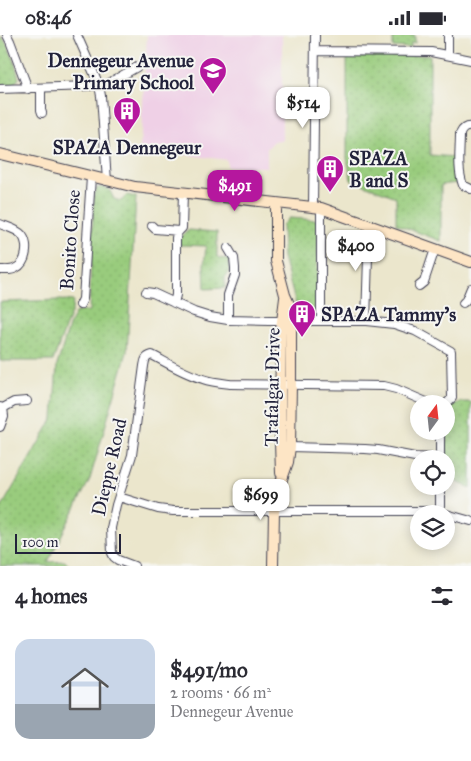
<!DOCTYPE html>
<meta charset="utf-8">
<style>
:root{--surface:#fff;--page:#f7f7f7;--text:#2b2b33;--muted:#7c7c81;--accent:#b5179e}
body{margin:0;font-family:"IM FELL Great Primer",serif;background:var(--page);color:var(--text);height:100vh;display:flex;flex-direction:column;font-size:19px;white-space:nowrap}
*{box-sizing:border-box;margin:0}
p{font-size:16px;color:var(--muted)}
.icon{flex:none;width:28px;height:28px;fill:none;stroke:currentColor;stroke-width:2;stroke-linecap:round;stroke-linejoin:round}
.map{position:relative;height:531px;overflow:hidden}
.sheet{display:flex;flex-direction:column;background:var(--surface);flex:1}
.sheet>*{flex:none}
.needle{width:32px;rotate:15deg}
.tools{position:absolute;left:410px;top:360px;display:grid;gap:10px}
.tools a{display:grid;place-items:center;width:45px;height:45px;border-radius:50%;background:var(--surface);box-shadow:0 2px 12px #0003;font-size:25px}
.scale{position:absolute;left:15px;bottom:12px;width:106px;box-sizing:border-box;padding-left:5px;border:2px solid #22223b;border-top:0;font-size:14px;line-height:18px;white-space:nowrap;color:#22223b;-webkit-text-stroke:4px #f6f6f2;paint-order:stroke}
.price{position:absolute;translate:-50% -42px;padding:0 11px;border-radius:10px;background:#fff;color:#222;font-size:16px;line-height:32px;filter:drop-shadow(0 1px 2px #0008)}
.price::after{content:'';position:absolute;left:50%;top:30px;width:15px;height:11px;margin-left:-8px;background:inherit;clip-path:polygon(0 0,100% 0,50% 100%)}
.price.selected{background:var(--accent);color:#fff}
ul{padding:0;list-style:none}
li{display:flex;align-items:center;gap:15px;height:125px;padding:0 15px}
li span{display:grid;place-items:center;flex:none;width:140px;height:100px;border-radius:15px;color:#555}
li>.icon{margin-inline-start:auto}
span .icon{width:60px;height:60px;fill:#fffc;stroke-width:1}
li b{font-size:21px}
h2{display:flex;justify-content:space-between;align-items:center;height:60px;padding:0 15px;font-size:21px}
.status{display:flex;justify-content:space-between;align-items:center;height:35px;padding:0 25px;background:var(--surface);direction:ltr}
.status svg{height:14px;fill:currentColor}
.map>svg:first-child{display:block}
</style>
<div class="status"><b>08:46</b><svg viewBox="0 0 49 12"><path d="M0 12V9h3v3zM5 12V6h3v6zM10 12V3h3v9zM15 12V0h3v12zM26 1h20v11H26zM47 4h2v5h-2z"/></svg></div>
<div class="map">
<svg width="471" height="531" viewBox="0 0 471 531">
<defs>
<pattern id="grass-dots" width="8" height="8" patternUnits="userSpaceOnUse" patternTransform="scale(1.25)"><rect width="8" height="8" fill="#99cc7d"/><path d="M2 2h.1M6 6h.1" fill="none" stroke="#84af6d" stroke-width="1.8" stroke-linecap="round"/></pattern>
</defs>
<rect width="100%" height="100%" fill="#f6f6f2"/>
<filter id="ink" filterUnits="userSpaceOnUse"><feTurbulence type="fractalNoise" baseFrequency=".02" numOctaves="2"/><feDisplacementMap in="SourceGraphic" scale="10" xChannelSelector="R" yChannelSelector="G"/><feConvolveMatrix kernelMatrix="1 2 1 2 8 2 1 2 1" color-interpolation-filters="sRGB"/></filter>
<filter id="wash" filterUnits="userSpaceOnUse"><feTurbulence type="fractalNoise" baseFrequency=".0096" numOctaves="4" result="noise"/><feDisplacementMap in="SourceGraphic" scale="20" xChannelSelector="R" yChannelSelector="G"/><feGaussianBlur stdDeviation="1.12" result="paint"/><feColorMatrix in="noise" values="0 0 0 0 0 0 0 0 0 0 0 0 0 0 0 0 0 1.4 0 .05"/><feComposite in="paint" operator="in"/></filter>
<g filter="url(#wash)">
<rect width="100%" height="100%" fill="#ebe6cc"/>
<path fill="#efd0e6" d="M147 0H282V105L274 106 267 114V132H227V125L140 114Z"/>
<path fill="url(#grass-dots)" stroke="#5e775c" d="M393 0H415V8H411V13L393 12Z
M0 1C9 7 17 33 19 44L12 50H0Z
M430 20V120L455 122 457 148 441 150V206L396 189V162L351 145 347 123V22Z
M103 152 109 154 114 164 121 166 127 160 136 162 127 317 90 444 48 527 65 526 69 531H0V475L53 383 57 330 70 288 76 277 89 276 94 160 97 153Z
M289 183 318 185 317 279 303 280 298 277 283 222 282 190Z
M189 195 217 197V221L219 223 229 224V238L225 242V253L205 254 204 230 206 211 179 210 180 202Z
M60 265 73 266 72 275 53 326H0V267Z
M463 367H471V453L447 443 446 376 451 370Z"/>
</g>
<g filter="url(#ink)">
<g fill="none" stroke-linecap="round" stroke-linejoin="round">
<defs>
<path id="street" d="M7 0 10 6 28 54
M77 0 99 50 101 61 107 146
M315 16 431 17 471 25
M448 20V0
M41 53V75L42 78
M0 54 89 51 107 49 137 32
M471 92C466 91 462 94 460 99 460 115 457 134 463 150L471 154
M313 172 315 0
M0 189C7 192 17 194 22 200 29 209 27 228 16 233 12 236 5 235 0 235
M152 191 155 194 179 196
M228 213 234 223 235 233V240L228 260V285
M419 251 424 247 435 214
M146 257 153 258 194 277 210 282 228 285 269 286H366L394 289 415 296 451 316 452 363 446 369
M174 268 176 260V203L177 198 182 193 183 158
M463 268 466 265 471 253
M80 270 83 264 91 142
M321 286V173
M366 286 369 190
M0 372 3 373 4 381 0 392
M3 373 14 367 27 366
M290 412 365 414 378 415 415 422 440 423
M440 424V396
M119 462 158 474 173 476H426L445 479
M440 477V451
M446 479 471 486
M134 531 118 525 114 522 112 518 111 493 116 470 132 420 144 331C145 325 145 322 152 320 169 329 185 339 203 344 211 347 221 348 230 349L384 351 396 354 431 369"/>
<path id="secondary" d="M0 119 135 152 321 173 471 227
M281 438 280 407 281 294 285 263
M273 531 274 476 282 444 288 427 290 412 291 349V286L289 269 285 260 276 226V169"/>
</defs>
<use href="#street" stroke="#403f51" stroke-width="10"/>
<use href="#secondary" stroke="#403f51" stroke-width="12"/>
<use href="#street" stroke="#fff" stroke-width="8"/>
<use href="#secondary" stroke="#fde5c5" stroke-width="10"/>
</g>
</g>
<defs>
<symbol id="school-pin" viewBox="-11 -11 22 30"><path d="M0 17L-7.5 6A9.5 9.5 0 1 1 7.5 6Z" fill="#b5179e" stroke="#f6f6f2"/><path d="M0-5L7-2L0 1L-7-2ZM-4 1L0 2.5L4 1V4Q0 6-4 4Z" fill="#fff"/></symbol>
<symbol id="building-pin" viewBox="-11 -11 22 30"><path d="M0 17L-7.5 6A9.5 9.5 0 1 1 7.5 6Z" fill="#b5179e" stroke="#f6f6f2"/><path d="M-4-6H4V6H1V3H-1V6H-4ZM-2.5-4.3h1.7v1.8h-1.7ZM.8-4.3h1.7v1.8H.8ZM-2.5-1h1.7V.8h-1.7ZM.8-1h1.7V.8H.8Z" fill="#fff"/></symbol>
</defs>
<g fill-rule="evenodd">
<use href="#school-pin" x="197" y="20" width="32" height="43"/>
<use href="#building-pin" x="111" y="60" width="32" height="43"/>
<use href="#building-pin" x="314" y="118" width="32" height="43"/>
<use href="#building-pin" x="286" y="263" width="32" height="43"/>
</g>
<g text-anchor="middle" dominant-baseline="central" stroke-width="4" stroke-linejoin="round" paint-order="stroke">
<g font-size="19" font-weight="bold" fill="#22223b" stroke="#f6f6f2" text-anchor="start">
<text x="194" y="25" text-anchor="end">Dennegeur Avenue<tspan x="194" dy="22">Primary School</tspan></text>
<text x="127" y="112" text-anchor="middle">SPAZA Dennegeur</text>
<text x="349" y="123">SPAZA<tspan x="349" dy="22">B and S</tspan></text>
<text x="321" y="279">SPAZA Tammy's</text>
</g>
<g font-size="19" fill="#22223b" stroke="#f6f6f2">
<text transform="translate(70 205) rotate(-86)">Bonito Close</text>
<text transform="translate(272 352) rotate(-89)">Trafalgar Drive</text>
<text transform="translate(109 432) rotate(-77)">Dieppe Road</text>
</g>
</g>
</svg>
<div class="tools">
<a><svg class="needle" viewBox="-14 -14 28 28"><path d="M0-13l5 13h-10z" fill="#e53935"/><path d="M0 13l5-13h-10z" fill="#7c7c81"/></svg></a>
<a><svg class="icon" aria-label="locate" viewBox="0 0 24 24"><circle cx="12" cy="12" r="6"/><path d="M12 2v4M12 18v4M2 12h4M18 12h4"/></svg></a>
<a><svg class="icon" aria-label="layers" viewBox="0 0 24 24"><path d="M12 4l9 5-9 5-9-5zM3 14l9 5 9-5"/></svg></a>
</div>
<div class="scale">100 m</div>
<b class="price" style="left:303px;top:94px">$514</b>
<b class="price selected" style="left:235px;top:177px">$491</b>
<b class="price" style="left:356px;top:237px">$400</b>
<b class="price" style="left:261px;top:486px">$699</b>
</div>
<section class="sheet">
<h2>4 homes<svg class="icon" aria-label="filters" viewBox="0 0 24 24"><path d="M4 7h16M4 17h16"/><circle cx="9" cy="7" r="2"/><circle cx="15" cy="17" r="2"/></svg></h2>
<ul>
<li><span style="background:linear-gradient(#c9d6e8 65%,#9aa5b1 0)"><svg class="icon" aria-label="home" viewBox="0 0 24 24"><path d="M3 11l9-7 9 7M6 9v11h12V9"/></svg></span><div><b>$491/mo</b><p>2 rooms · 66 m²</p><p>Dennegeur Avenue</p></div></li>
</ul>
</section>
